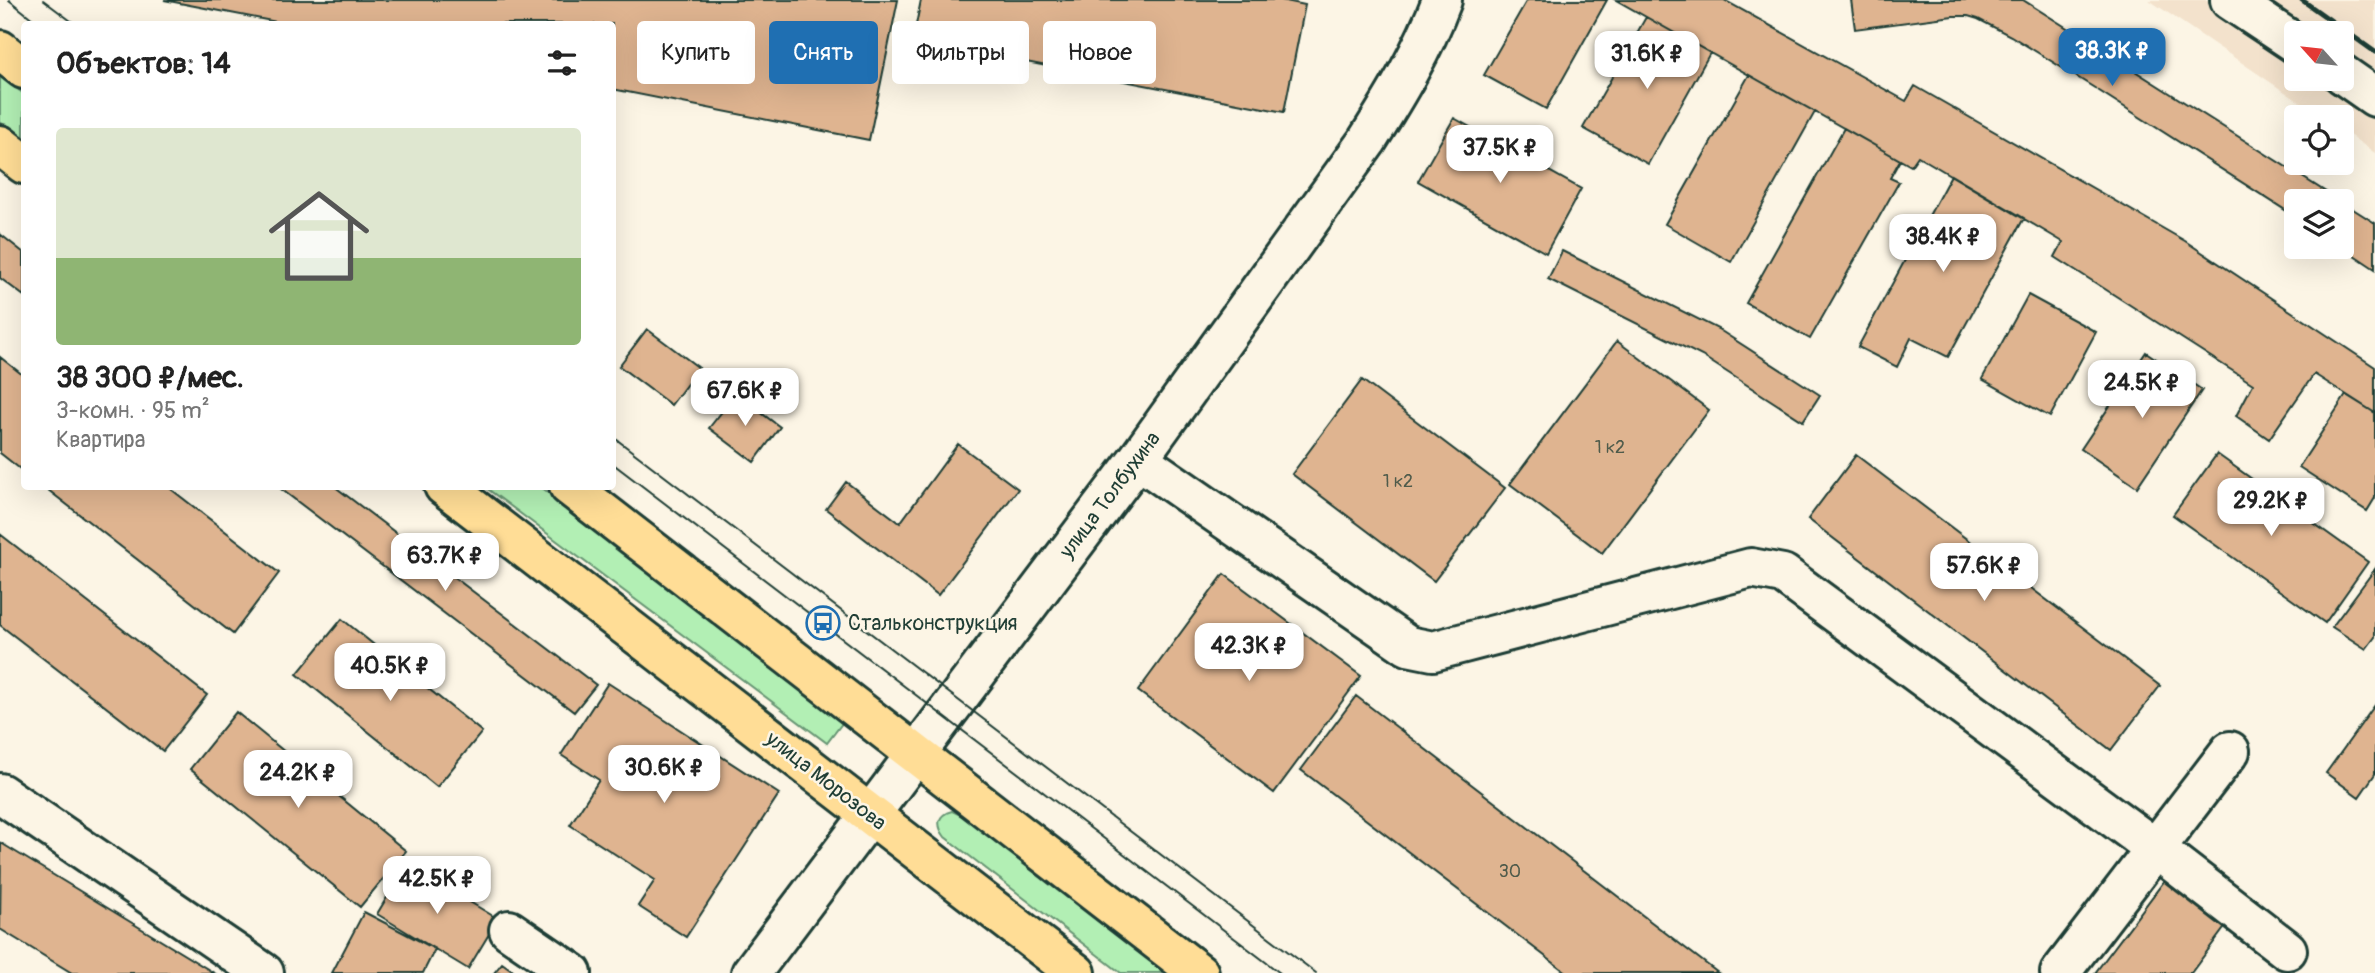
<!DOCTYPE html>
<html lang="ru">
<meta charset="utf-8">
<style>
:root{--surface:#fff;--page:#f6f6f6;--text:#222;--muted:#767676;--accent:#1f6fb2}
body{margin:0;font-family:Pangolin,sans-serif;background:var(--page);color:var(--text);height:100vh;display:flex;flex-direction:column;font-size:26px;white-space:nowrap}
*{box-sizing:border-box;margin:0}
p{font-size:23px;color:var(--muted)}
.icon{flex:none;width:38px;height:38px;fill:none;stroke:currentColor;stroke-width:2;stroke-linecap:round;stroke-linejoin:round}
.map{position:relative;flex:1;overflow:hidden}
.panel{position:absolute;left:21px;top:21px;width:595px;height:469px;display:flex;flex-direction:column;background:var(--surface);border-radius:7px;box-shadow:0 7px 28px #0002}
.panel>*{flex:none}
.top-card{position:absolute;left:637px;top:21px;width:665px;height:63px;display:flex;gap:14px}
.needle{width:46px;rotate:297deg}
.tools{position:absolute;left:2284px;top:21px;display:grid;gap:14px}
.tools a{display:grid;place-items:center;width:70px;height:70px;border-radius:7px;background:var(--surface);box-shadow:0 7px 28px #0002;font-size:35px}
.price{position:absolute;translate:-50% -60px;padding:0 16px;border-radius:14px;background:#fff;color:#222;font-size:23px;line-height:46px;filter:drop-shadow(0 2px 4px #0008)}
.price::after{content:'';position:absolute;left:50%;top:42px;width:21px;height:16px;margin-left:-10px;background:inherit;clip-path:polygon(0 0,100% 0,50% 100%)}
.price.on{background:var(--accent);color:#fff}
ul{padding:0;list-style:none}
li{display:grid;align-content:center;gap:14px;height:371px;padding:0 35px}
li span{display:grid;place-items:center;height:217px;border-radius:7px;color:#555}
li>.icon{margin-inline-start:auto}
span .icon{width:126px;height:126px;fill:#fffc;stroke-width:1}
li b{font-size:30px}
h2{display:flex;justify-content:space-between;align-items:center;height:84px;padding:0 35px;font-size:30px}
.pill{padding:0 24px;border-radius:7px;background:var(--surface);box-shadow:0 7px 28px #0002;font-size:24px;line-height:63px}
.pill.on{background:var(--accent);color:#fff}
.map>svg:first-child{display:block}
</style>
<div class="map">
<svg width="2375" height="973" viewBox="0 0 2375 973">
<rect width="100%" height="100%" fill="#fcf5e5"/>
<filter id="ink" filterUnits="userSpaceOnUse"><feTurbulence type="fractalNoise" baseFrequency=".0143" numOctaves="2"/><feDisplacementMap in="SourceGraphic" scale="14" xChannelSelector="R" yChannelSelector="G"/><feConvolveMatrix kernelMatrix="1 2 1 2 8 2 1 2 1" color-interpolation-filters="sRGB"/></filter>
<g filter="url(#ink)">
<path fill="#f3e2cc" fill-rule="evenodd" d="M2149 0H2375V153L2342 130V117H2322ZM2296 33H2342V79H2296Z"/>
<path fill="#b2efb4" stroke="#689674" stroke-width="2" d="M0 76 24 94V140L0 122Z
M485 487H541L846 718 827 743Z
M952 811 963 816 1169 973H1121L945 837C936 825 937 815 952 811Z"/>
<path fill="#dfb490" stroke="#1f3d34" stroke-width="2" d="M164 0H898L869 140 612 89V24H287Z
M921 0H1281L1305 5 1284 112 913 40Z
M1527 0H1607L1546 109 1484 75Z
M1616 0H1724L1906 101 1915 86 2185 241 2375 367V413L2314 374 2269 439 2236 416 2253 384 2055 257 2063 242 1918 156 1911 166Z
M1851 0H2023L2340 201H2296V217L2093 87 2011 36 1978 19 1968 16H1953L1855 29Z
M1646 17 1710 53 1648 164 1583 128Z
M1749 75 1815 112 1731 262 1665 224Z
M1454 118 1581 189 1546 253 1418 181Z
M1844 128 1900 160 1890 178 1899 182 1810 339 1746 303Z
M1951 175 2024 218 1948 357 1911 338 1897 367 1858 347Z
M2342 202 2375 223V269L2342 247Z
M0 234 24 253V296L0 278Z
M1562 251 1718 329 1820 395 1803 421 1702 356 1548 279Z
M2028 295 2096 332 2050 417 1982 379Z
M647 329 699 368 671 405 619 366Z
M1617 341 1709 410 1602 553 1510 484Z
M2146 352 2202 390 2137 487 2081 449Z
M0 357 24 376V472L0 453Z
M1362 380 1505 488 1434 581 1292 474Z
M736 394 780 427 754 462 709 428Z
M2346 395 2375 413V498L2367 511 2299 467Z
M958 444 1018 489 938 595 826 509 846 482 900 523Z
M2217 454 2368 562 2325 623 2173 515Z
M1856 455 2160 686 2111 750 1808 519Z
M43 486H167L279 573 233 634Z
M277 486H334L596 685 574 712Z
M0 534 207 695 163 751 0 625Z
M2375 569V637L2366 649 2332 627Z
M1224 574 1361 676 1274 793 1138 691Z
M342 619 482 732 437 787 297 674Z
M608 683 779 794 686 937 638 906 655 880 570 825 599 780 561 755Z
M1356 696 1718 973H1567L1301 770Z
M2375 705V774L2359 797 2326 773Z
M236 712 406 851 360 907 190 769Z
M1 843 214 973H72L0 929Z
M407 864 498 919 468 969 377 914Z
M2165 880 2226 926 2191 973H2095Z
M364 912 435 949 423 973H332Z
M502 963 516 973H494Z"/>
<g fill="none" stroke-linecap="round" stroke-linejoin="round">
<defs>
<path id="minor" d="M2230 0 2296 44
M2342 74 2375 97
M1138 459 1408 646 1433 651 1751 568 1783 574 2156 849 2287 950
M0 793 264 973
M509 930 572 973
M751 973 1138 459 1367 141C1396 95 1423 51 1442 0
M2060 973 2230 751"/>
<path id="major" d="M0 50 24 69
M0 145 24 164
M444 486 1076 973
M569 486 1199 973"/>
</defs>
<use href="#minor" stroke="#1f3d34" stroke-width="44"/>
<use href="#major" stroke="#1f3d34" stroke-width="44"/>
<use href="#minor" stroke="#fcf5e5" stroke-width="38"/>
<use href="#major" stroke="#ffdd96" stroke-width="38"/>
<path stroke="#1f3d34" stroke-width="2" d="M9 0 39 24
M43 0 75 24
M612 436 1316 973
M612 463 1280 973"/>
<path stroke="#1f3d34" stroke-width="5" d="M2302 0 2375 52"/>
</g>
</g>
<defs>
<symbol id="bus-ring" viewBox="-11 -11 22 22"><circle r="9.5" fill="#fcf5e5" stroke="#1f6fb2" stroke-width="1.5"/><path d="M-5-6H5V4H4V6H2V4H-2V6H-4V4H-5ZM-3.5-4V0h7V-4ZM-3.5 1.2v1.5H-2V1.2ZM2 1.2v1.5H3.5V1.2Z" fill="#1f6fb2"/></symbol>
</defs>
<g fill-rule="evenodd">
<use href="#bus-ring" x="804" y="604" width="38" height="38"/>
</g>
<g text-anchor="middle" dominant-baseline="central" stroke-width="5" stroke-linejoin="round" paint-order="stroke">
<g font-size="18" fill="#4f5b4b">
<text x="1610" y="447">1 к2</text>
<text x="1398" y="481">1 к2</text>
<text x="1510" y="871">30</text>
</g>
<g font-size="21" fill="#1f3d34" stroke="#fcf5e5">
<text transform="translate(1110 495) rotate(-53)">улица Толбухина</text>
<text transform="translate(826 781) rotate(38)">улица Морозова</text>
</g>
<g font-size="21" fill="#1f3d34" stroke="#fcf5e5" text-anchor="start">
<text x="848" y="623">Стальконструкция</text>
</g>
</g>
</svg>
<div class="tools">
<a><svg class="needle" viewBox="-14 -14 28 28"><path d="M0-13l5 13h-10z" fill="#e53935"/><path d="M0 13l5-13h-10z" fill="#767676"/></svg></a>
<a><svg class="icon" aria-label="locate" viewBox="0 0 24 24"><circle cx="12" cy="12" r="6"/><path d="M12 2v4M12 18v4M2 12h4M18 12h4"/></svg></a>
<a><svg class="icon" aria-label="layers" viewBox="0 0 24 24"><path d="M12 4l9 5-9 5-9-5zM3 14l9 5 9-5"/></svg></a>
</div>
<b class="price on" style="left:2112px;top:88px">38.3K ₽</b>
<b class="price" style="left:1647px;top:91px">31.6K ₽</b>
<b class="price" style="left:1500px;top:185px">37.5K ₽</b>
<b class="price" style="left:1943px;top:274px">38.4K ₽</b>
<b class="price" style="left:2142px;top:420px">24.5K ₽</b>
<b class="price" style="left:745px;top:428px">67.6K ₽</b>
<b class="price" style="left:2271px;top:538px">29.2K ₽</b>
<b class="price" style="left:445px;top:593px">63.7K ₽</b>
<b class="price" style="left:1984px;top:603px">57.6K ₽</b>
<b class="price" style="left:1249px;top:683px">42.3K ₽</b>
<b class="price" style="left:390px;top:703px">40.5K ₽</b>
<b class="price" style="left:664px;top:805px">30.6K ₽</b>
<b class="price" style="left:298px;top:810px">24.2K ₽</b>
<b class="price" style="left:437px;top:916px">42.5K ₽</b>
<div class="top-card">
<a class="pill">Купить</a>
<a class="pill on">Снять</a>
<a class="pill">Фильтры</a>
<a class="pill">Новое</a>
</div>
<section class="panel">
<h2>Объектов: 14<svg class="icon" aria-label="filters" viewBox="0 0 24 24"><path d="M4 7h16M4 17h16"/><circle cx="9" cy="7" r="2"/><circle cx="15" cy="17" r="2"/></svg></h2>
<ul>
<li><span style="background:linear-gradient(#dfe7d0 60%,#8fb573 0)"><svg class="icon" aria-label="home" viewBox="0 0 24 24"><path d="M3 11l9-7 9 7M6 9v11h12V9"/></svg></span><div><b>38 300 ₽/мес.</b><p>3-комн. · 95 m²</p><p>Квартира</p></div></li>
</ul>
</section>
</div>
